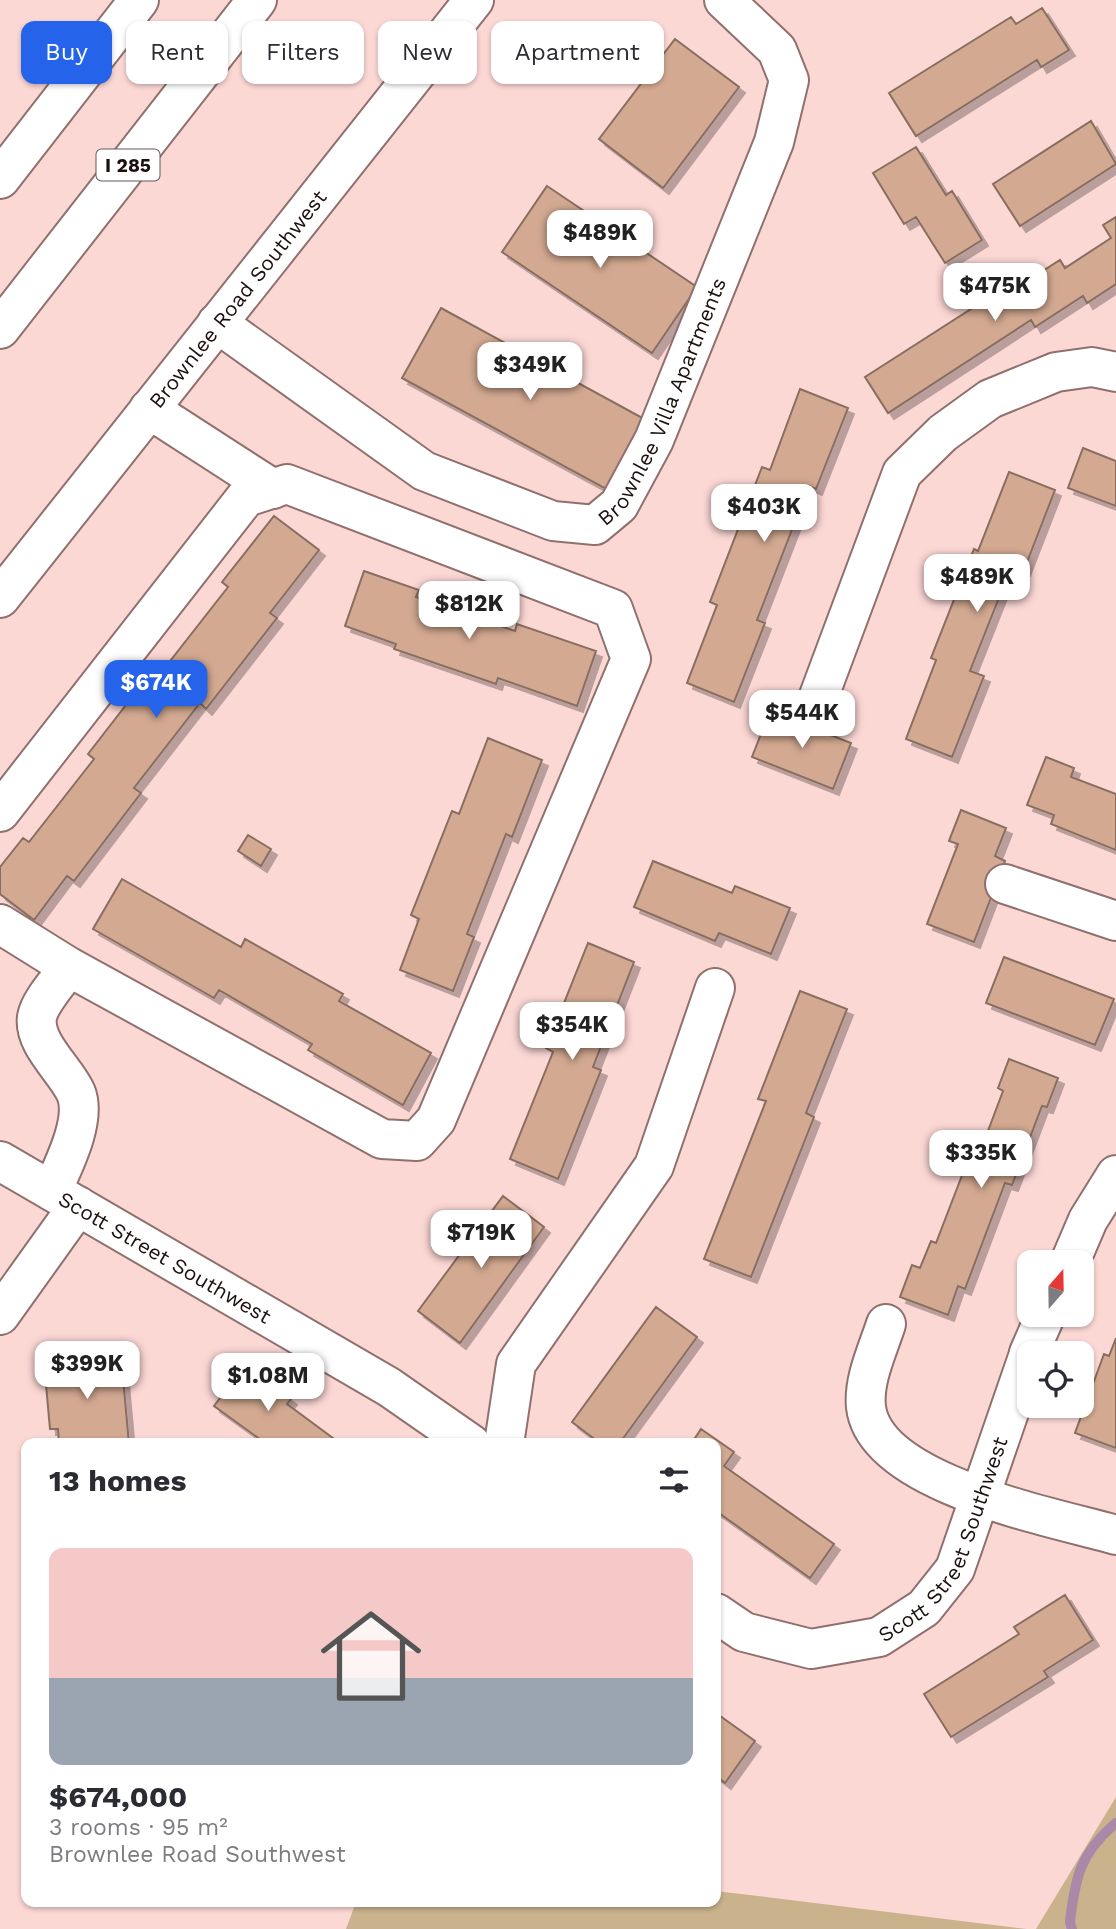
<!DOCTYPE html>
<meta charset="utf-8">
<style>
:root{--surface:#fff;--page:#f7f7f7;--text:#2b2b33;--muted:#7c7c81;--line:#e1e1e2;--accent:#2563eb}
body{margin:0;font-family:"Work Sans",sans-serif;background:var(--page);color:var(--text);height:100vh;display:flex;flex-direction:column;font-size:26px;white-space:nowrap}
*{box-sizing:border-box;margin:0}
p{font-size:23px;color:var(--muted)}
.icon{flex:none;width:38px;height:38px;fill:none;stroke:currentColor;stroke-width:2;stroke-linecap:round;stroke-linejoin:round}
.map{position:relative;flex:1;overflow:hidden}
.panel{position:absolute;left:21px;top:1438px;width:700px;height:469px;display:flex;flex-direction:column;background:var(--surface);border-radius:14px;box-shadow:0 2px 5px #0004}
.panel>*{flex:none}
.banner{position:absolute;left:21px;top:21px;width:700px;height:63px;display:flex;gap:14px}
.needle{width:46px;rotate:20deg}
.fabs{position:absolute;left:1017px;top:1250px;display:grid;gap:14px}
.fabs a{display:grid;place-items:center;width:77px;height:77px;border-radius:14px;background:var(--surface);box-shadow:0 2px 5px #0004;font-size:35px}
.price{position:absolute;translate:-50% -60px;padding:0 16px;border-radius:14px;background:#fff;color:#222;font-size:23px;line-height:46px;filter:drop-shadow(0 2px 4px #0008)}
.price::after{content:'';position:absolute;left:50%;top:42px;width:21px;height:16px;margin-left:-10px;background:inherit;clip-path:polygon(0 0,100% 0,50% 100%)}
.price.selected{background:var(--accent);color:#fff}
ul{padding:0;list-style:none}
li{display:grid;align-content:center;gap:14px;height:371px;padding:0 28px}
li+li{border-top:2px solid var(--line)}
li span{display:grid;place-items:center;height:217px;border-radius:14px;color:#555}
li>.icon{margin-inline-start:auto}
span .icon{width:126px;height:126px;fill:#fffc;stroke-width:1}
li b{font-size:30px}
h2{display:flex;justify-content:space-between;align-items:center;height:84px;padding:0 28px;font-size:30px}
.pill{padding:0 24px;border-radius:14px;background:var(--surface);box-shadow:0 2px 5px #0004;font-size:24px;line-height:63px}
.pill.selected{background:var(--accent);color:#fff}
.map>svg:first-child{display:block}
</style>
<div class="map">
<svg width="1116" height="1929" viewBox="0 0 1116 1929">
<defs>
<filter id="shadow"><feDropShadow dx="6" dy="6" stdDeviation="0" flood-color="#0004"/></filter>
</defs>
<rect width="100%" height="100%" fill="#fcd8d5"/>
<path fill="#cab28c" d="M1116 1797V1929H1036Z
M716 1891 1027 1929H346L356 1902H716Z"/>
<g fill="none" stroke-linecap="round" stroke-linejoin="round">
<path stroke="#aa88a7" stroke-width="10" d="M1072 1929 1070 1922C1075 1878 1080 1853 1116 1823"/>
</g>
<path fill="#d3a991" stroke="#886e60" stroke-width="2" filter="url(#shadow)" d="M1042 8 1069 50 1041 67 1037 60 916 136 889 93 1011 17 1016 24Z
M675 39 739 87 663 188 599 139Z
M1091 121 1116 164 1020 226 993 184Z
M916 147 946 195 952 191 982 240 945 263 916 217 904 224 873 173Z
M547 186 697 287 652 353 502 252Z
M1116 217V284L1087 303 1083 296 1035 327 1031 320 888 413 865 377 1010 284 1013 290 1060 260 1065 268 1111 238 1103 225Z
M441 308 657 426 619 496 402 378Z
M800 389 848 408 816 489 809 486 757 620 765 623 734 702 687 683 717 605 710 602 762 467 770 470Z
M1083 448 1116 461V506L1068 488Z
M1009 472 1055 490 1024 570 1012 565 970 671 984 676 952 757 906 739 936 660 931 658 974 549 978 551Z
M274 516 319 550 270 613 277 618 206 709 200 703 134 788 141 793 74 881 67 876 34 920 0 894V867L23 838 29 842 94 759 88 754 157 665 163 670 228 587 222 582Z
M364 571 419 590 416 597 515 631 517 624 596 651 577 706 498 678 496 684 394 649 396 644 345 626Z
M770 711 851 743 833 789 752 757Z
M488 738 542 760 512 837 506 834 467 934 474 937 453 991 400 970 419 919 411 915 452 811 459 814Z
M1046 757 1074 768 1071 777 1116 794V850L1051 824 1054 815 1027 805Z
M961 810 1006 828 995 856 1005 861 974 942 927 924 958 844 949 841Z
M248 835 271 849 261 866 238 851Z
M653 861 732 893 735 886 790 908 771 954 719 933 715 941 634 907Z
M122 879 241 947 245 939 343 994 339 1001 431 1053 403 1105 308 1050 312 1044 219 990 214 998 93 929Z
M588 943 634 962 593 1067 601 1070 558 1179 510 1159 553 1052 546 1048Z
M1004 957 1114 999 1095 1045 986 1003Z
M800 991 847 1009 806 1113 814 1117 751 1277 704 1259 766 1101 758 1099Z
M1009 1059 1058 1078 1047 1107 1042 1106 1012 1185 1005 1183 965 1289 958 1286 948 1315 900 1297 912 1265 920 1268 931 1241 936 1243 966 1165 974 1168 1003 1091 998 1088Z
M503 1196 544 1227 460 1343 418 1311Z
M656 1307 697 1337 619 1444H601L572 1422Z
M1116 1338V1448L1075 1433 1104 1354 1109 1356Z
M121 1356 129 1444H59L58 1429H50L44 1363Z
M245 1365 291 1399 287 1404 341 1444H258L261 1440 214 1406Z
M701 1429 734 1452 724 1466 834 1544 810 1578 716 1511V1444H691Z
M1065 1595 1093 1640 1044 1671 1048 1677 951 1737 924 1694 1019 1634 1014 1627Z
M716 1713 755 1741 725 1783 716 1776Z"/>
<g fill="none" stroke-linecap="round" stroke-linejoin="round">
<defs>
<g id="minor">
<path id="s1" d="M217 323 424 471 553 521 595 525 619 505 654 440 774 142 789 80 777 50 724 0"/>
<path d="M149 409 273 489"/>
<path id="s2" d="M0 598 474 0"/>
<path d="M813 712 902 473 943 433 990 399 1056 372 1092 367 1116 372"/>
<path d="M0 812 246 497 287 484 613 609 631 659 436 1120 417 1141 382 1139 69 967 0 924"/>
<path d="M1005 884 1116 921"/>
<path id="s3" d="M0 1161 389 1387 471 1444"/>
<path d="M52 1191C63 1166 87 1120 76 1093 66 1070 33 1044 37 1017 40 1001 60 980 69 967"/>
<path d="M1070 1262 1088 1220 1116 1175"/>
<path d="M0 1315 78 1206"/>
<path d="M886 1324C878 1349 863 1380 866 1407 875 1484 1053 1517 1116 1535"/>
<path d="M1029 1353 1046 1314"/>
<path d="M504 1444 516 1364 654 1166 715 988"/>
<path id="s4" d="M716 1613 744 1632 811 1649 879 1637 924 1608 955 1569 1029 1354"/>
</g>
<path id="highway" d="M0 179 139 0
M0 329 257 0"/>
</defs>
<use href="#minor" stroke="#8f706d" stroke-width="42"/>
<use href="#highway" stroke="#8f706d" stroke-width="42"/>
<use href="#minor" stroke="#fff" stroke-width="38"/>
<use href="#highway" stroke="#fff" stroke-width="38"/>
</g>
<g text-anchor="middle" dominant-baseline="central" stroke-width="5" stroke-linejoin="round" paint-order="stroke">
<rect fill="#fff" stroke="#615858" stroke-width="2" x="96.5" y="149.5" width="63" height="31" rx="5"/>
<g font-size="19" font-weight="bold" fill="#1d1110">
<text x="128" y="165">I 285</text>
</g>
<g font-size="21" fill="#1d1110" stroke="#fff">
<text stroke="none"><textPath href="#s2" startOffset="382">Brownlee Road Southwest</textPath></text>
<text stroke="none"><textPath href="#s1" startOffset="578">Brownlee Villa Apartments</textPath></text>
<text stroke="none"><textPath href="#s3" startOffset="191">Scott Street Southwest</textPath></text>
<text stroke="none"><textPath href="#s4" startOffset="294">Scott Street Southwest</textPath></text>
</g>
</g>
</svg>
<div class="fabs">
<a><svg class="needle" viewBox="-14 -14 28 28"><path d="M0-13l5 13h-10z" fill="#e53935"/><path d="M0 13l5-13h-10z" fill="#7c7c81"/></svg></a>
<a><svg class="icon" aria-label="locate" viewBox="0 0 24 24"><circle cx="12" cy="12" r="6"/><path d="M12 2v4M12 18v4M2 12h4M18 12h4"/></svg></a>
</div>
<b class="price" style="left:600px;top:270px">$489K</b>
<b class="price" style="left:995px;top:323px">$475K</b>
<b class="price" style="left:530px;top:402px">$349K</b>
<b class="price" style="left:764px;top:544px">$403K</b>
<b class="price" style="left:977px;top:614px">$489K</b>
<b class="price" style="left:469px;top:641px">$812K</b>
<b class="price selected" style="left:156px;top:720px">$674K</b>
<b class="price" style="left:802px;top:750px">$544K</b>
<b class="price" style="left:572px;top:1062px">$354K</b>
<b class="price" style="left:981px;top:1190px">$335K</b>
<b class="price" style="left:481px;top:1270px">$719K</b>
<b class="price" style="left:87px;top:1401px">$399K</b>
<b class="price" style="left:268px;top:1413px">$1.08M</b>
<div class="banner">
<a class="pill selected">Buy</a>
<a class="pill">Rent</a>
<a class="pill">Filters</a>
<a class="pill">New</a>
<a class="pill">Apartment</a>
</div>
<section class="panel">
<h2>13 homes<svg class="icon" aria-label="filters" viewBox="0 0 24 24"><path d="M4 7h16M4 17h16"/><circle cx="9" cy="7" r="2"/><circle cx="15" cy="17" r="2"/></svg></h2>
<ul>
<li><span style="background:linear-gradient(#f6c9c9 60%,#9aa5b1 0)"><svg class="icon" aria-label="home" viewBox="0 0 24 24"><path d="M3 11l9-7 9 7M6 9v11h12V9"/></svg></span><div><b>$674,000</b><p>3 rooms · 95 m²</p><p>Brownlee Road Southwest</p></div></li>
</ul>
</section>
</div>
